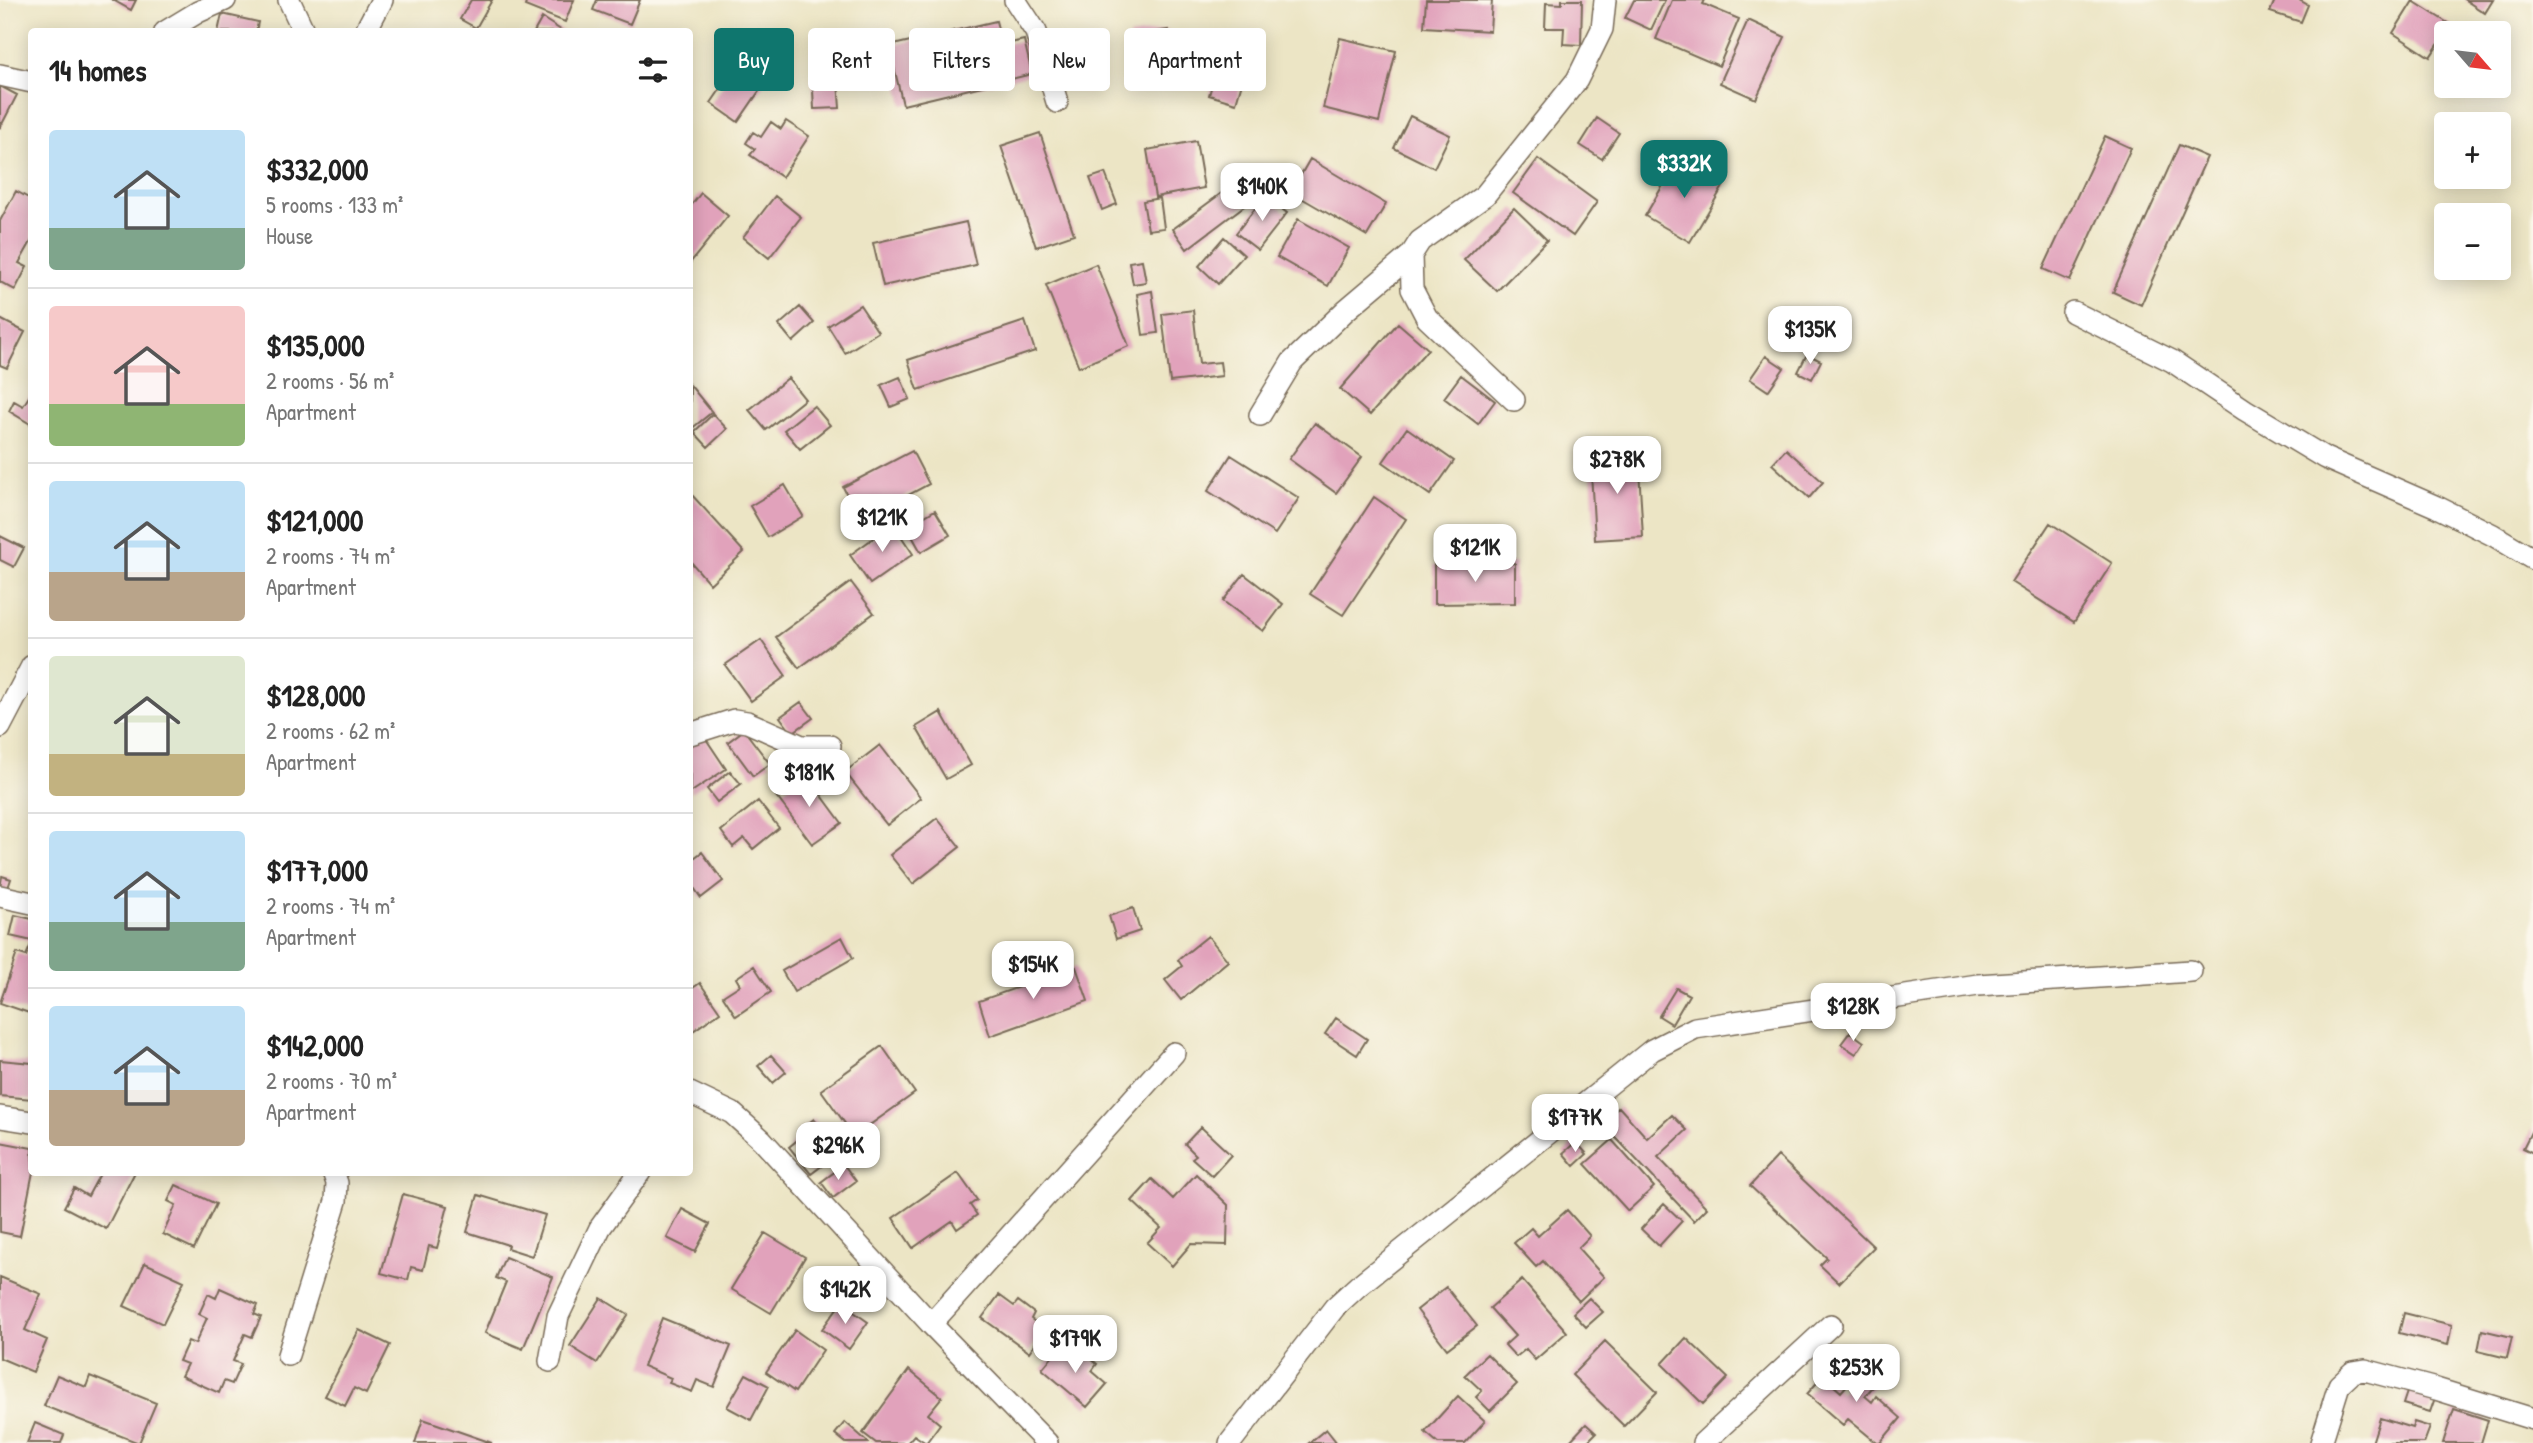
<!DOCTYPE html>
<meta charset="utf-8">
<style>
:root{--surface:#fff;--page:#f6f6f6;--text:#222;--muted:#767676;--line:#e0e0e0;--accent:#0f766e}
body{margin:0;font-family:"Patrick Hand",sans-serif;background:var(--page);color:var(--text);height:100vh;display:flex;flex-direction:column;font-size:26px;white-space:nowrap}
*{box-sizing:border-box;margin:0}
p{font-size:23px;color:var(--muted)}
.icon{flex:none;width:38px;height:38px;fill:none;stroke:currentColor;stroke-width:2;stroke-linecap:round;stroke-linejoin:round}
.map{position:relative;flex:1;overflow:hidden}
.panel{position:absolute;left:28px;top:28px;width:665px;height:1148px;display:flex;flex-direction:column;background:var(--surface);border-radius:7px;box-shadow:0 4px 18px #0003}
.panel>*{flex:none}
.guide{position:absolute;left:714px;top:28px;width:665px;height:63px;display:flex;gap:14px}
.needle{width:46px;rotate:118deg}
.controls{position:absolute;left:2434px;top:21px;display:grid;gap:14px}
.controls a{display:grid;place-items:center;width:77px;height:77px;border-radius:7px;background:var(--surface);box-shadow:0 4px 18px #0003;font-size:35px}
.price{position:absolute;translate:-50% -60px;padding:0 16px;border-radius:14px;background:#fff;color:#222;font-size:23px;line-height:46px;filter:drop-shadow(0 2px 4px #0008)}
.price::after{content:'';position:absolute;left:50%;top:42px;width:21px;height:16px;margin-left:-10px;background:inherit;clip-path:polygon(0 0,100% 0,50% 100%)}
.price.on{background:var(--accent);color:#fff}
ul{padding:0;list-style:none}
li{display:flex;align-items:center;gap:21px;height:175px;padding:0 21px}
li+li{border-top:2px solid var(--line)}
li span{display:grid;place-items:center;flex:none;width:196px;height:140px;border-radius:7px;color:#555}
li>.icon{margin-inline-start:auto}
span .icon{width:84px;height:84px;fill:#fffc;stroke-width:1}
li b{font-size:30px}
h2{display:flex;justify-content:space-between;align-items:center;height:84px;padding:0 21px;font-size:30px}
.tag{padding:0 24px;border-radius:7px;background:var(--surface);box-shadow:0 4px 18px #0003;font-size:24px;line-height:63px}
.tag.on{background:var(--accent);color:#fff}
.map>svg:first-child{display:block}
</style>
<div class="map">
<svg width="2533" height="1443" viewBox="0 0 2533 1443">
<rect width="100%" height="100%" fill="#fbf7ec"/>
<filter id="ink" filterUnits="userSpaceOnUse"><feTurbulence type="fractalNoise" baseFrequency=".0143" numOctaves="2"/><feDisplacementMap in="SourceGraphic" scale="14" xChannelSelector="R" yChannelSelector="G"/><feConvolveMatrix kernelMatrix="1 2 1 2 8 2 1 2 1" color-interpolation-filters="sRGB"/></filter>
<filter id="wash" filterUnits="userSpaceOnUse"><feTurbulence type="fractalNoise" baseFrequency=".00686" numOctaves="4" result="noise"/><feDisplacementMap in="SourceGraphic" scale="28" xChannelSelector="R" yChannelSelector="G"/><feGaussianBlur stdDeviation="1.57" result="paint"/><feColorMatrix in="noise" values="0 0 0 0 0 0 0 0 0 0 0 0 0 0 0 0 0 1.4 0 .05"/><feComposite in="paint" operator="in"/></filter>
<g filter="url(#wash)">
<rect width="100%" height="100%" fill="#ece5c5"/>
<g id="blocks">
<path fill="#e1a2bb" d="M113 0H136L131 10Z
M471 0H492L476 28 460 19Z
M527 0H574L565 22 525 6Z
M597 0H640L630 24 593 10Z
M1426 0H1492L1490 31 1424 27Z
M1562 0H1582L1581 45 1563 44 1564 28H1545L1546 3 1562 4Z
M1634 0H1665L1651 30 1625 18Z
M1672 0H1705L1703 4 1739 19 1719 66 1656 39Z
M2275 0H2299L2308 5 2301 22 2270 12Z
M2465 0H2493L2485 13Z
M2413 1 2451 25 2430 57 2393 33Z
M222 14 258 22 256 32H218Z
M542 18 564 32H534Z
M1748 20 1785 37 1756 99 1720 83Z
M996 21 1002 45 1024 40 1032 74 903 105 889 46Z
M1168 30 1175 76 1136 82 1129 36Z
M1340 38 1396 51 1379 122 1323 108Z
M747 50 775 68 738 122 711 103Z
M1221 54 1248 62 1236 103 1209 95Z
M837 69 840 108 814 109 812 71Z
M0 86 17 95 0 128Z
M1410 116 1450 135 1434 168 1394 148Z
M1597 118 1619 133 1602 159 1580 145Z
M786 121 809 136 782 177 750 155 755 149 746 143 753 132 761 137 771 122 781 129Z
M1040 133 1074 234 1036 247 1001 146Z
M2105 136 2131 148 2070 281 2043 269Z
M1196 141 1204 188 1155 197 1147 150Z
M2179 145 2207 157 2141 305 2113 292Z
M1679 158 1724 185 1690 242 1645 216Z
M1310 159 1386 204 1367 236 1291 192Z
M1538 159 1597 202 1573 236 1513 193Z
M1105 173 1117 204 1102 210 1090 178Z
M1242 178 1256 197 1187 249 1173 229Z
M16 191 32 200V240L19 263 27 267 15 290 0 282V221Z
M701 193 728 216 690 263V207Z
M775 196 801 217 769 258 743 237Z
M1265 196 1287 213 1258 250 1236 233Z
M1160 198 1164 228 1148 230 1143 201Z
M1514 208 1547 240 1497 291 1464 260Z
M1298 219 1349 248 1328 286 1277 257Z
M966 222 976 265 883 286 873 243Z
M1224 237 1244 255 1218 284 1199 266Z
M1142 260 1146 282 1133 284 1129 262Z
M1096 264 1129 346 1079 367 1046 285Z
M1152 291 1158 333 1143 335 1137 294Z
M860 305 878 332 845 353 828 326Z
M800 307 814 323 793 342 779 325Z
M1193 310 1199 364 1220 362 1222 376 1170 382 1162 314Z
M0 319 25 332 7 368 0 365Z
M1025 321 1035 351 918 390 908 360Z
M1398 323 1428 349 1370 415 1340 389Z
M1807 354 1821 361 1812 379 1798 372Z
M1766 356 1784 368 1768 391 1750 379Z
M1461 375 1495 401 1478 424 1444 398Z
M900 377 910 399 891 407 881 385Z
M788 378 805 399 766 430 749 410Z
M690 385 712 412 690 430Z
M32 392V425L9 411 14 401 23 406Z
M814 406 830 425 800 449 784 430Z
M713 414 727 429 708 447 694 432Z
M1315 423 1362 457 1336 493 1289 459Z
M1407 428 1454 461 1430 495 1383 462Z
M1786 449 1823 482 1809 498 1772 464Z
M912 451 929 484 860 521 843 487Z
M1638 451 1643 537 1595 540 1590 455Z
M1231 455 1299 498 1275 534 1208 491Z
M785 485 803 516 768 537 750 506Z
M691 494 744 552 710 584 690 561Z
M1374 497 1406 519 1343 615 1310 594Z
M935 510 950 535 921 552 907 527Z
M2050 523 2112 563 2074 622 2011 582Z
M893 524 913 554 870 584 850 555Z
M0 536 24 548 14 567 0 560Z
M1515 563V603L1434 604V565Z
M1244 574 1283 604 1263 631 1223 601Z
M851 582 874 613 799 668 776 637Z
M761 640 786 676 751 701 725 665Z
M801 702 813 718 792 733 780 717Z
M941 712 971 765 946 779 916 727Z
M744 730 770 764 753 776 728 742Z
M704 736 726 769 690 793V746Z
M880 745 921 798 887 825 845 772Z
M730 771 741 784 717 802 707 789Z
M806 774 842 823 812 844 776 796Z
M758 801 779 828 753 849 744 838 733 847 721 831Z
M937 818 960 847 913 884 890 855Z
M702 852 723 881 701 898 690 882V861Z
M2 876 11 879 7 891 0 888Z
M1133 908 1140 931 1116 939 1109 916Z
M15 915 32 919V941L10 936Z
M1208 936 1228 961 1181 1000 1165 980 1182 966 1178 960Z
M842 937 853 958 794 992 782 971Z
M32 942V1014L0 1003 17 953 26 956Z
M754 966 771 992 736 1016 723 996 740 985 736 978Z
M1076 967 1088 1001 990 1036 979 1001Z
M700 983 720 1012 690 1033V990Z
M1676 988 1689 995 1672 1024 1659 1016Z
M1336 1018 1367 1039 1357 1055 1325 1034Z
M1850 1032 1864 1042 1856 1054 1841 1044Z
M882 1046 915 1093 854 1136 821 1090Z
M771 1055 786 1072 773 1083 758 1066Z
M0 1060 32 1063V1099L0 1096Z
M1619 1107 1647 1138 1672 1115 1687 1130 1658 1157 1707 1208 1694 1221 1602 1123Z
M814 1119 840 1152 811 1174 789 1147 801 1137 797 1132Z
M1201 1127 1231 1155 1212 1176 1192 1158 1196 1155 1185 1144Z
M2533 1128V1153L2523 1148Z
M1612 1140 1654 1187 1628 1211 1585 1164Z
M0 1142 32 1148 33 1172 20 1236 0 1232Z
M1576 1142 1587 1154 1574 1166 1563 1153Z
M1778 1156 1874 1247 1839 1283 1820 1265 1827 1258 1750 1186Z
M844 1165 856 1181 833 1198 821 1182Z
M101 1172H135L106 1229 64 1207 74 1188 88 1196Z
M958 1173 977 1200 970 1205 977 1215 957 1229 952 1221 913 1248 893 1218Z
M1196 1174 1228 1205 1227 1245 1191 1244 1172 1266 1147 1243 1161 1228 1132 1201 1152 1179 1173 1199Z
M176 1185 216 1204 194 1249 163 1234 176 1205 168 1201Z
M403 1194 448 1206 437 1248 429 1246 423 1270 411 1267 408 1280 381 1273Z
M478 1195 545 1215 532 1256 507 1248 508 1245 467 1232Z
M1664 1204 1682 1221 1659 1246 1641 1229Z
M682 1209 710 1224 695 1252 667 1238Z
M1567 1210 1590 1236 1578 1248 1604 1277 1579 1301 1543 1261 1536 1267 1514 1243 1531 1228 1538 1236Z
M765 1233 805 1257 771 1313 731 1289Z
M505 1257 553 1277 523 1349 485 1333 506 1282 496 1278Z
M145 1263 184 1281 163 1324 124 1306Z
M0 1277 41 1294 25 1330 47 1340 33 1372 0 1358Z
M1522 1280 1567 1332 1535 1360 1526 1349 1516 1357 1505 1345 1515 1336 1490 1308Z
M836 1283 847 1291 839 1302 828 1294Z
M1446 1287 1477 1326 1447 1349 1417 1310Z
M220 1288 258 1305 254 1314 261 1317 252 1337 245 1334 233 1361 241 1364 232 1384 224 1381 219 1393 181 1376 187 1364 179 1361 188 1341 195 1344 207 1318 199 1314 208 1294 216 1298Z
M999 1295 1014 1306 1018 1301 1034 1313 1031 1319 1045 1329 1029 1352 982 1318Z
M601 1298 628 1315 597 1363 570 1346Z
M1589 1298 1603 1312 1586 1327 1573 1313Z
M841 1303 868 1322 849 1349 822 1329Z
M2404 1313 2452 1325 2448 1345 2399 1333Z
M662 1318 731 1346 714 1387 697 1380 692 1392 669 1383 671 1378 643 1366Z
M359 1330 390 1345 366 1394 354 1388 345 1406 325 1396Z
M795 1330 823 1350 795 1392 766 1372Z
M2482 1330 2512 1337 2507 1358 2478 1351Z
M1686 1338 1728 1378 1703 1404 1662 1364Z
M1605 1341 1657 1392 1624 1426 1572 1375Z
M1062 1345 1078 1359 1083 1352 1097 1364 1092 1371 1107 1384 1087 1407 1042 1369Z
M1487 1354 1517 1384 1490 1411 1476 1397 1482 1391 1465 1375Z
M1853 1362 1877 1382 1865 1396 1872 1402 1876 1396 1901 1418 1880 1443H1877L1848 1419 1843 1425 1807 1394 1823 1376 1841 1392 1848 1384 1840 1377Z
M909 1370 942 1397 928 1414 940 1424 926 1443 914 1435 907 1443H876L863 1433Z
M746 1374 769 1386 751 1420 727 1407Z
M57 1375 86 1387 90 1376 156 1403 139 1443 44 1406Z
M2409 1386 2436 1395 2430 1412 2403 1404Z
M1458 1396 1485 1421 1465 1443H1438L1425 1432Z
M2454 1409 2488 1420 2481 1443H2443Z
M2380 1418 2412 1428 2414 1422 2430 1427 2424 1443H2372Z
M423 1419 492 1443H415Z
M845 1422 869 1443H846L835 1434Z
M35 1423 64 1435 61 1443H27Z
M1586 1424 1596 1433 1586 1443H1568Z
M1326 1429 1337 1443H1309Z"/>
</g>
</g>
<g filter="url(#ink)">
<use href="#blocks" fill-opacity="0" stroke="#796b58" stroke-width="2"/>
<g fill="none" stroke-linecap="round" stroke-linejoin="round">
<defs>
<path id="minor" d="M289 0 304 32
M1015 0 1036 32 1057 102
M165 32 198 12 225 0
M365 32 382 0
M0 75 32 82
M2073 312 2172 361 2245 410 2325 458 2437 507 2493 535 2533 559
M1514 400 1427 318 1412 289 1411 255 1420 241 1485 195 1577 80 1602 29 1605 0
M1260 415 1292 362 1346 310 1411 255
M0 727 32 666
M690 734 734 720 747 722 802 746H830
M0 896 32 903
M690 1093 732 1113 762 1140 931 1324 1047 1443
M0 1117 32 1122
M931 1324 1174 1053
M288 1355 336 1201 337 1183 333 1172
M550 1361 558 1316 600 1228 640 1172
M1230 1443 1335 1307 1358 1286 1652 1050 1695 1028 1978 985 2191 971
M1703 1443 1831 1325
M2321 1443 2339 1385 2353 1372 2365 1370 2436 1389 2533 1419"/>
</defs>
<use href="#minor" stroke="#796b58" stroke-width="24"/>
<use href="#minor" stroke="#fff" stroke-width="21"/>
</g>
</g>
</svg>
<div class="controls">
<a><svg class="needle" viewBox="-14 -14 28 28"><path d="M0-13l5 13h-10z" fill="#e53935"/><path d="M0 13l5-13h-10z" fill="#767676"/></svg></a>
<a>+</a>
<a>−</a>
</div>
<b class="price on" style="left:1684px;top:200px">$332K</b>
<b class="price" style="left:1262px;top:223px">$140K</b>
<b class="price" style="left:1810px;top:366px">$135K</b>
<b class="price" style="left:1617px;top:496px">$278K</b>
<b class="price" style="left:882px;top:554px">$121K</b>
<b class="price" style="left:1475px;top:584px">$121K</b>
<b class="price" style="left:809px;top:809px">$181K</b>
<b class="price" style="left:1033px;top:1001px">$154K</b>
<b class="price" style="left:1853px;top:1043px">$128K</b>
<b class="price" style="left:1575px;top:1154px">$177K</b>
<b class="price" style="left:838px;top:1182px">$296K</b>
<b class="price" style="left:845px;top:1326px">$142K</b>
<b class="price" style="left:1075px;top:1375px">$179K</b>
<b class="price" style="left:1856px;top:1404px">$253K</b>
<div class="guide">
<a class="tag on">Buy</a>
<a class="tag">Rent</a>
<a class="tag">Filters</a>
<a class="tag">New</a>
<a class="tag">Apartment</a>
</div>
<section class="panel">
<h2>14 homes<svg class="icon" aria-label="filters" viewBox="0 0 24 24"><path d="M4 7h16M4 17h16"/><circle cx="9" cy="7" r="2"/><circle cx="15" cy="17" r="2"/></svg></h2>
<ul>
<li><span style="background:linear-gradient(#bfe0f5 70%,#7fa58c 0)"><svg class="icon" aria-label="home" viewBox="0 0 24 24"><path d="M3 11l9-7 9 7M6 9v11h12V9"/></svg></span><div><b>$332,000</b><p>5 rooms · 133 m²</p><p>House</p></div></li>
<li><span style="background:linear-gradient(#f6c9c9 70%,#8fb573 0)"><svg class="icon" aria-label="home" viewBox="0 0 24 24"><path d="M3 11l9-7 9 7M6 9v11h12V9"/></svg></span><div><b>$135,000</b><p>2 rooms · 56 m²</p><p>Apartment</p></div></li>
<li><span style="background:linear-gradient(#bfe0f5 65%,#b9a48a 0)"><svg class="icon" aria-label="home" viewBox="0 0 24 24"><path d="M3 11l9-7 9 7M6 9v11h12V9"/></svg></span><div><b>$121,000</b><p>2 rooms · 74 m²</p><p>Apartment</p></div></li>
<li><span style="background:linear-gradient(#dfe7d0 70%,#c2b280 0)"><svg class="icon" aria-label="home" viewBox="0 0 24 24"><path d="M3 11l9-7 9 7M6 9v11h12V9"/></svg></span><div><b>$128,000</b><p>2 rooms · 62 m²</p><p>Apartment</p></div></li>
<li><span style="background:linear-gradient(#bfe0f5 65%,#7fa58c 0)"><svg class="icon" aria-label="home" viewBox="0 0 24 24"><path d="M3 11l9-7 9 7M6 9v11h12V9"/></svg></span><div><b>$177,000</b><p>2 rooms · 74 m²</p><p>Apartment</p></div></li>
<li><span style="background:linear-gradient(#bfe0f5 60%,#b9a48a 0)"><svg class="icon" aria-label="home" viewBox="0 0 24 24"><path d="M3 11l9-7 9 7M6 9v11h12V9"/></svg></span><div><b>$142,000</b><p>2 rooms · 70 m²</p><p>Apartment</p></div></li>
</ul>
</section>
</div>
